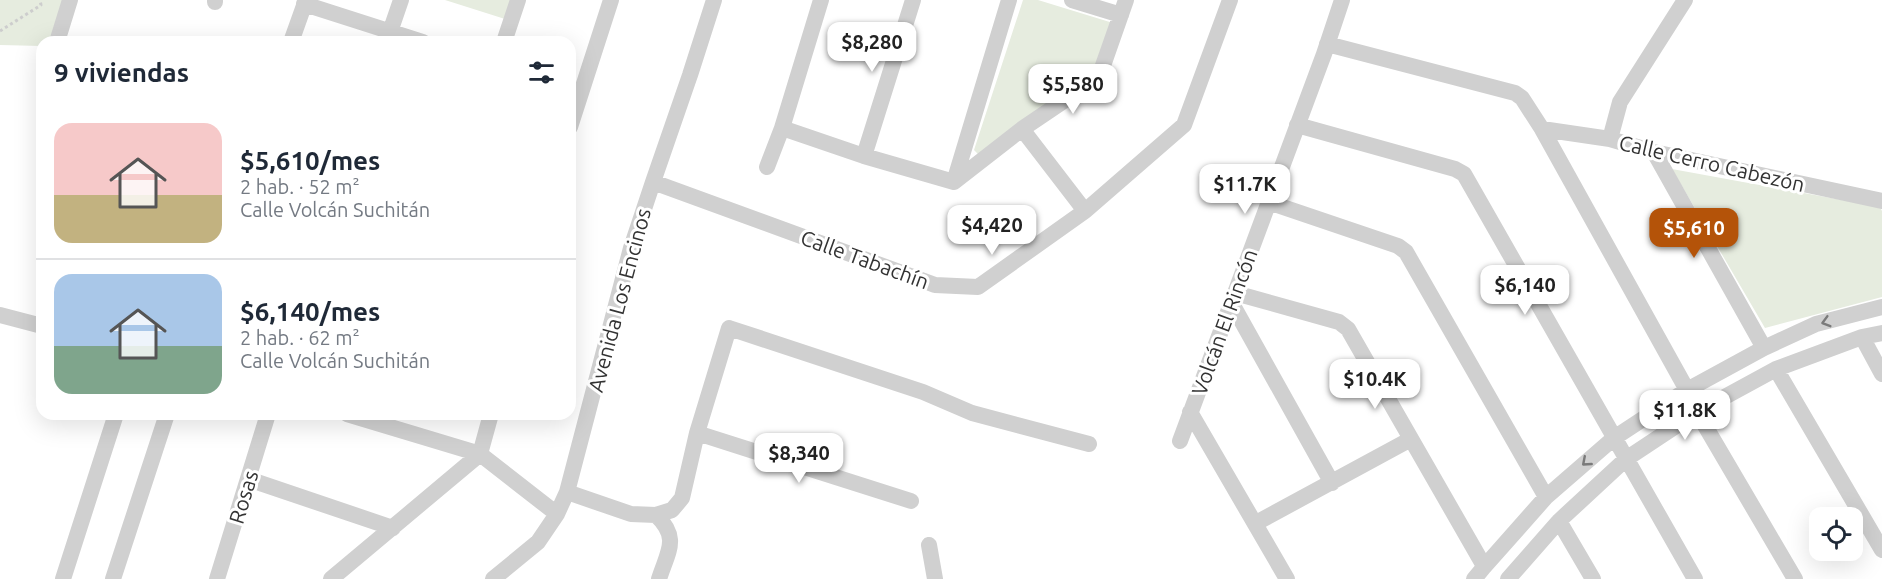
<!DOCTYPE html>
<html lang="es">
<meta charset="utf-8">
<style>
:root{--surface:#fff;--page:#f6f6f7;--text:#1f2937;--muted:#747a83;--line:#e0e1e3;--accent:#b45309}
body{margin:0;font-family:Ubuntu,sans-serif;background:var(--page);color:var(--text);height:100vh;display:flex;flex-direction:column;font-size:22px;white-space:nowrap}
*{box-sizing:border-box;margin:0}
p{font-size:20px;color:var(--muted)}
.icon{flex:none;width:33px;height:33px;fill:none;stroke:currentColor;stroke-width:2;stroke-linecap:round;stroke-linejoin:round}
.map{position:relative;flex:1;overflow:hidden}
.sheet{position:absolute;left:36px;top:36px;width:540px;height:384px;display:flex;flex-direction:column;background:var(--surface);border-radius:18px;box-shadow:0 6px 24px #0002}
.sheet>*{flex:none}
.fabs{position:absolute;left:1809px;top:507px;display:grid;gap:12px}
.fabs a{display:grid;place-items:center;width:54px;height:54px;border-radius:12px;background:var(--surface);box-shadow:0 6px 24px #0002;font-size:30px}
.price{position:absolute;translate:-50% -51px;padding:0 14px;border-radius:12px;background:#fff;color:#222;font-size:20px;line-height:39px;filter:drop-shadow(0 2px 3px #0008)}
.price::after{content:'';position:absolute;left:50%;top:36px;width:18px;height:14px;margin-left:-9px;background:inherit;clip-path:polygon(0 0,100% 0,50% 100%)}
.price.active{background:var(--accent);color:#fff}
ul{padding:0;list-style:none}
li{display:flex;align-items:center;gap:18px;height:150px;padding:0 18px}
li+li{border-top:2px solid var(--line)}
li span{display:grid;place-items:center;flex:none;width:168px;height:120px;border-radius:18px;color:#555}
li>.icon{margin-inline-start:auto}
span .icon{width:72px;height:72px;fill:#fffc;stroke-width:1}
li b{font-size:26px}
h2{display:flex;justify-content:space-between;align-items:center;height:72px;padding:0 18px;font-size:26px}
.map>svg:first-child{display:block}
</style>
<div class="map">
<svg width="1882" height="579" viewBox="0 0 1882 579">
<rect width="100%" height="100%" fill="#fff"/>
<path fill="#e6ecdf" d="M0 0H64L52 42H42V46L0 45Z
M445 0H511L505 19Z
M1023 0H1038L1113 23 1093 77 981 157 974 150Z
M1672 169 1880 207 1882 211V297L1765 328Z"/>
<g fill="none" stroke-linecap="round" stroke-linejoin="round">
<path stroke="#cdcdcd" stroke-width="3" stroke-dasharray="3 3" stroke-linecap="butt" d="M0 31 41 5 40 0"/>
<path stroke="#d0d0d0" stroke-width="16" d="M1072 0 1121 15
M215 2V0
M304 4 423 42
M390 32 401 0
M57 42 70 0
M291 42 306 0
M504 42 518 0
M1327 44 1515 93 1522 98 1542 129 1687 390
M1297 125 1455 169 1464 174 1695 579
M570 127 611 0
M782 128 864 156 954 182
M1022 129 1085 211
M1542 129 1610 139 1654 152 1882 201
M1610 139 1620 102 1685 0
M1654 152 1764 348
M864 156 913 0
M767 167 782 128 821 0
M653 182 935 285 978 287 1085 211 1184 125 1230 0
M954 182 1022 129 1099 77 1126 0
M954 182 1009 0
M1268 202 1398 246 1406 252 1546 497
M1235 293 1339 322 1348 329 1484 566
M1231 302 1332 483
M0 315 42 326
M1862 337 1882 374
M1776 369 1882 550
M1190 412 1287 579
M1697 412 1795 579
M347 414 480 454 557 514
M697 433 911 501
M1180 441 1324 54 1342 0
M248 479 393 528
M567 492 631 514 656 515 672 510 682 498 697 433 729 328 923 392 972 413 1089 444
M656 515C680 538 668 551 659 579
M1559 521 1593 579
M1256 523 1411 439
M929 545 935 579
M63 579 116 414
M113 579 167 414
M217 579 268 414
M331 579 480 454 491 414
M493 579 538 542 557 514 567 492 631 248 653 182 690 75 714 0
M1474 579 1484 567 1546 497 1614 438 1687 390 1764 348 1816 324 1882 307
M1508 579 1559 521 1626 459 1697 412 1776 369 1862 337 1882 333"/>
</g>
<defs><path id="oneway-chevron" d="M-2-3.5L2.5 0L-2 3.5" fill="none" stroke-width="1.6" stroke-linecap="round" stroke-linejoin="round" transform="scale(1.5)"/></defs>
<g stroke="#7a7a7a">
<use href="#oneway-chevron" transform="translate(1826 322) rotate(164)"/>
<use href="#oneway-chevron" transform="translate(1586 462) rotate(139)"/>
</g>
<g text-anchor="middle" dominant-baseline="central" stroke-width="6" stroke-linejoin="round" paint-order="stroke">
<g font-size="21" fill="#333" stroke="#fff">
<text transform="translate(1712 163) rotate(13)">Calle Cerro Cabezón</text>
<text transform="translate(865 259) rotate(20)">Calle Tabachín</text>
<text transform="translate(619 300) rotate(-75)">Avenida Los Encinos</text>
<text transform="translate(1224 322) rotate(-70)">Volcán El Rincón</text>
<text transform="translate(243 497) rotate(-73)">Rosas</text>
</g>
</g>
</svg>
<div class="fabs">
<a><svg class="icon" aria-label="locate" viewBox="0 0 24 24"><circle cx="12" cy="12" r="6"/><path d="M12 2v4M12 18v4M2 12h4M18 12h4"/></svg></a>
</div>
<b class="price" style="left:872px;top:73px">$8,280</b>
<b class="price" style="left:1073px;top:115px">$5,580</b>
<b class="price" style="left:1245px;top:215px">$11.7K</b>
<b class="price" style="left:992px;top:256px">$4,420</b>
<b class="price active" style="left:1694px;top:259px">$5,610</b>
<b class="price" style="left:1525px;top:316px">$6,140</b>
<b class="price" style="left:1375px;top:410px">$10.4K</b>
<b class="price" style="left:1685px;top:441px">$11.8K</b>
<b class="price" style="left:799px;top:484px">$8,340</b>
<section class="sheet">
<h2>9 viviendas<svg class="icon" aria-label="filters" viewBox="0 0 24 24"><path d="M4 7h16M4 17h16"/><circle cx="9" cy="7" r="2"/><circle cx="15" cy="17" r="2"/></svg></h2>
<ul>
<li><span style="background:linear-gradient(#f6c9c9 60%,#c2b280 0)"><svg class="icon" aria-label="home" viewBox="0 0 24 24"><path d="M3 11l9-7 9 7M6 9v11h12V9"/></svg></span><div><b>$5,610/mes</b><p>2 hab. · 52 m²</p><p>Calle Volcán Suchitán</p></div></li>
<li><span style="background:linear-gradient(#a9c7e8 60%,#7fa58c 0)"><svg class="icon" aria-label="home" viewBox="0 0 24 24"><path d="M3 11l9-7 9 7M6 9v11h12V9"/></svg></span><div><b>$6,140/mes</b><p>2 hab. · 62 m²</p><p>Calle Volcán Suchitán</p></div></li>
</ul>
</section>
</div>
